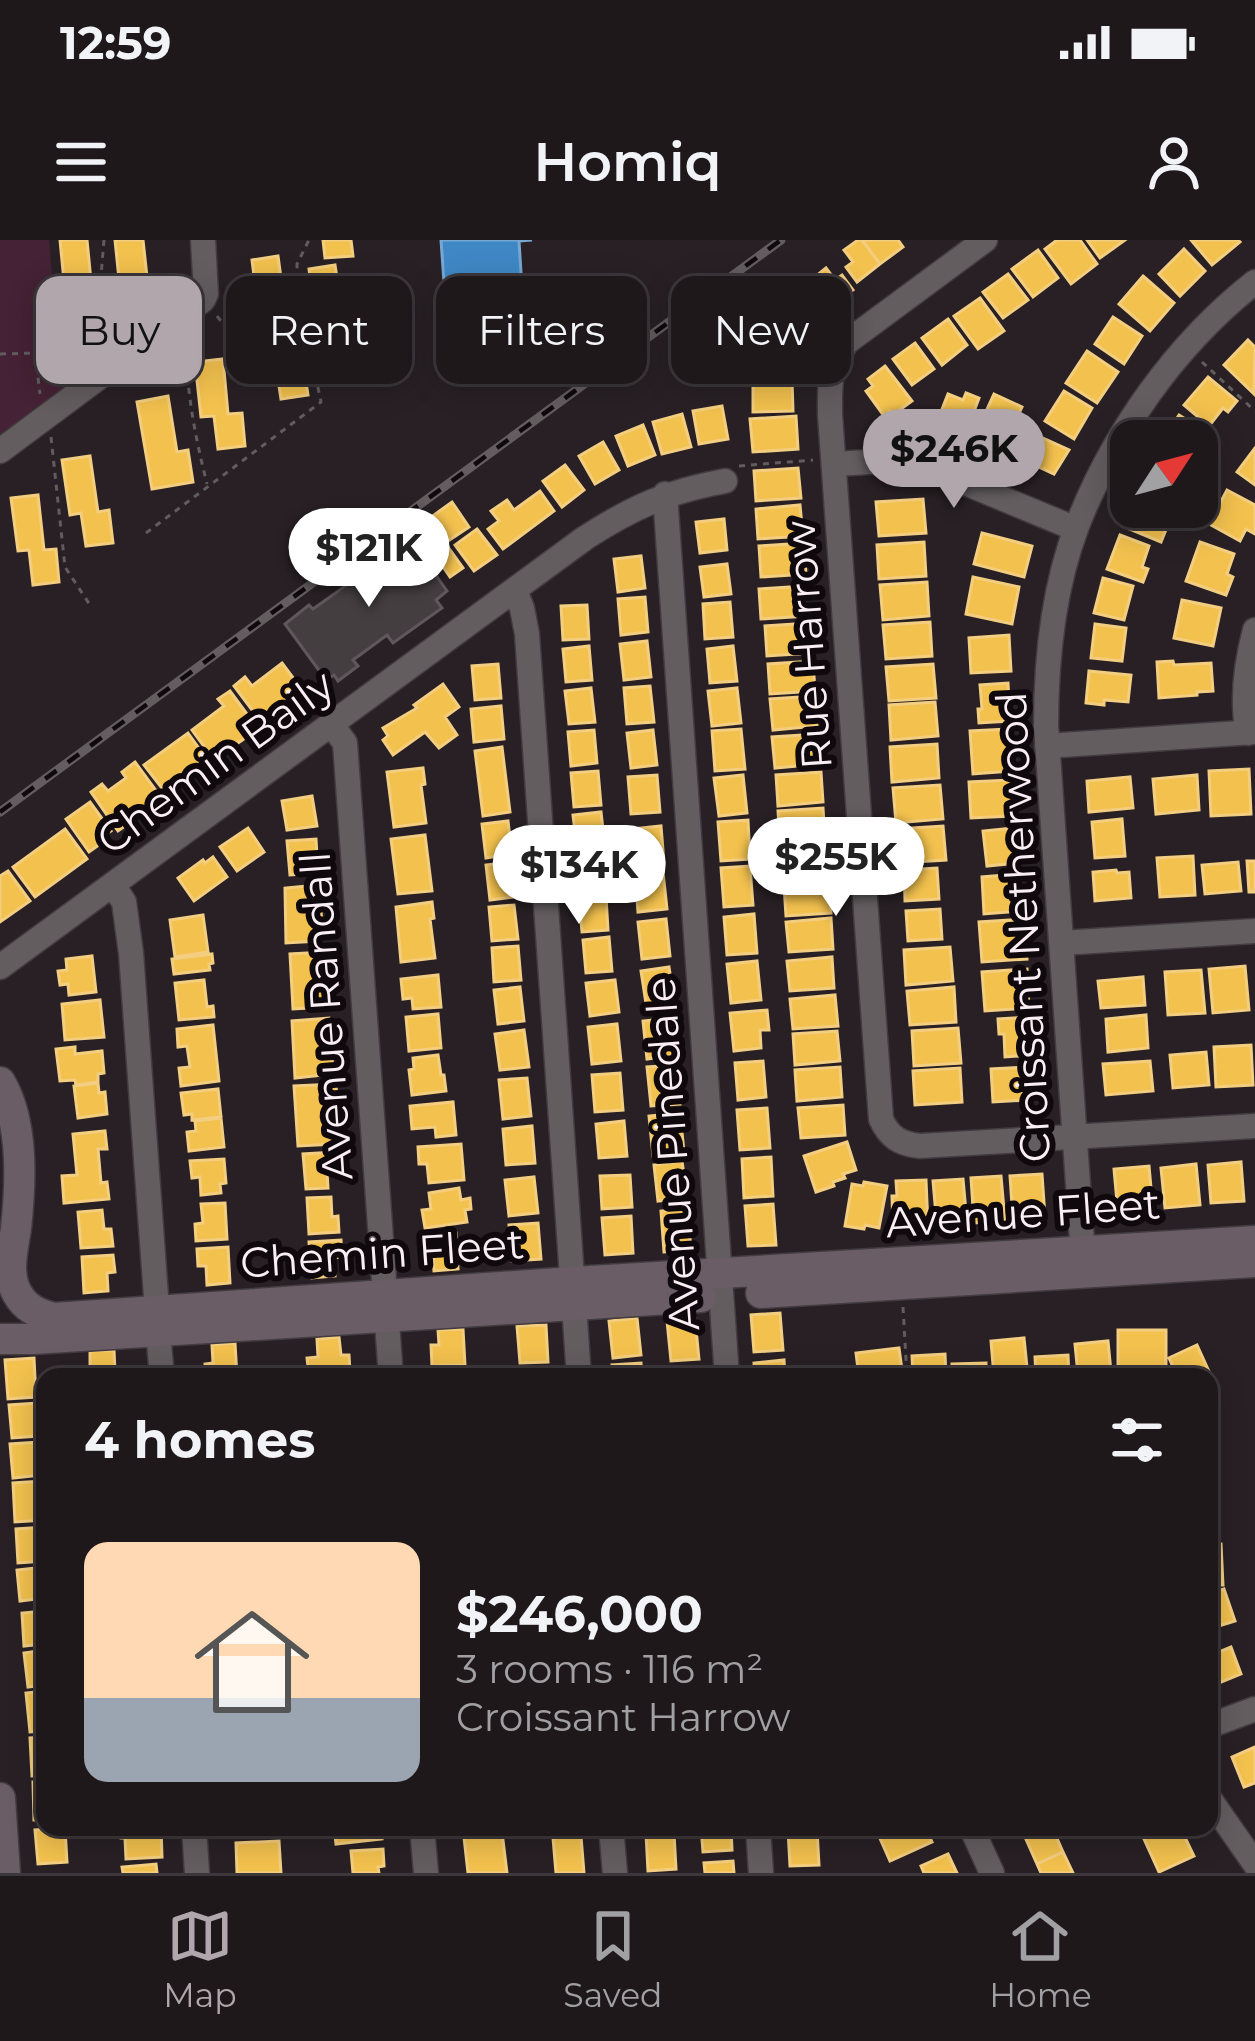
<!DOCTYPE html>
<meta charset="utf-8">
<style>
:root{--surface:#1e181b;--page:#2b2528;--text:#f1f3f6;--muted:#a1a0a3;--line:#3c373a;--accent:#b0a6ab}
body{margin:0;font-family:Montserrat,sans-serif;background:var(--page);color:var(--text);height:100vh;display:flex;flex-direction:column;font-size:45px;white-space:nowrap}
*{box-sizing:border-box;margin:0}
p{font-size:39px;color:var(--muted)}
.icon{flex:none;width:66px;height:66px;fill:none;stroke:currentColor;stroke-width:2;stroke-linecap:round;stroke-linejoin:round}
.map{position:relative;flex:1;overflow:hidden}
.drawer{position:absolute;left:36px;top:1128px;width:1182px;height:468px;display:flex;flex-direction:column;background:var(--surface);border-radius:24px;box-shadow:0 6px 30px #0003,0 0 0 3px var(--line)}
.drawer>*{flex:none}
.top-card{position:absolute;left:36px;top:36px;width:1185px;height:108px;display:flex;gap:24px}
.needle{width:78px;rotate:54deg}
.tools{position:absolute;left:1110px;top:180px;display:grid;gap:24px}
.tools a{display:grid;place-items:center;width:108px;height:108px;border-radius:24px;background:var(--surface);box-shadow:0 6px 30px #0003,0 0 0 3px var(--line);font-size:60px}
.price{position:absolute;translate:-50% -102px;padding:0 27px;border-radius:42px;background:#fff;color:#222;font-size:39px;line-height:78px;filter:drop-shadow(0 3px 6px #0008)}
.price::after{content:'';position:absolute;left:50%;top:72px;width:36px;height:27px;margin-left:-18px;background:inherit;clip-path:polygon(0 0,100% 0,50% 100%)}
.price.active{background:var(--accent);color:#111}
ul{padding:0;list-style:none}
li{display:flex;align-items:center;gap:36px;height:300px;padding:0 48px}
li+li{border-top:3px solid var(--line)}
li span{display:grid;place-items:center;flex:none;width:336px;height:240px;border-radius:24px;color:#555}
li>.icon{margin-inline-start:auto}
span .icon{width:144px;height:144px;fill:#fffc;stroke-width:1}
li b{font-size:51px}
h2{display:flex;justify-content:space-between;align-items:center;height:144px;padding:0 48px;font-size:51px}
.pill{padding:0 42px;border-radius:24px;background:var(--surface);box-shadow:0 6px 30px #0003,0 0 0 3px var(--line);font-size:42px;line-height:108px}
.pill.active{background:var(--accent);color:#111}
.status{display:flex;justify-content:space-between;align-items:center;height:84px;padding:0 60px;background:var(--surface);direction:ltr}
.status svg{height:33px;fill:currentColor}
header{display:flex;justify-content:space-between;align-items:center;height:156px;padding:0 48px;background:var(--surface);font-size:54px;font-weight:600}
.tab-bar{display:flex;justify-content:space-around;align-items:center;height:168px;border-top:3px solid var(--line);background:var(--surface);font-size:33px;color:var(--muted)}
.tab-bar a{display:grid;justify-items:center;gap:6px}
.tab-bar .active{color:var(--accent)}
.map>svg:first-child{display:block}
</style>
<div class="status"><b>12:59</b><svg viewBox="0 0 49 12"><path d="M0 12V9h3v3zM5 12V6h3v6zM10 12V3h3v9zM15 12V0h3v12zM26 1h20v11H26zM47 4h2v5h-2z"/></svg></div>
<header><svg class="icon" aria-label="menu" viewBox="0 0 24 24"><path d="M4 6h16M4 12h16M4 18h16"/></svg>Homiq<svg class="icon" aria-label="person" viewBox="0 0 24 24"><circle cx="12" cy="8" r="4"/><path d="M4 21q1-7 8-7t8 7"/></svg></header>
<div class="map">
<svg width="1255" height="1633" viewBox="0 0 1255 1633">
<rect width="100%" height="100%" fill="#282024"/>
<path fill="#452235" d="M0 0H49L63 164 0 210Z"/>
<path fill="#f2c14e" stroke="#f4ce80" stroke-width="3" d="M60 0H87L95 81 68 83Z
M115 0H143L148 46 120 49Z
M323 0H351L353 16 325 18Z
M858 0H862L880 24 857 42 846 27 853 22 844 10Z
M862 0H898L903 7 880 24Z
M1057 0H1080L1097 24 1071 44 1045 9Z
M1087 0H1125L1100 18Z
M1191 0H1238L1240 2 1212 25Z
M1184 9 1205 31 1180 56 1159 34Z
M1038 10 1058 38 1033 57 1012 29Z
M278 16 287 82 260 85 252 20Z
M335 25 340 57 313 61 309 29Z
M826 28 835 40 842 35 853 50 829 67 810 41Z
M1008 34 1028 60 1003 78 983 52Z
M1143 36 1174 63 1150 91 1119 64Z
M810 41 829 67 806 84 795 69 802 64 793 53Z
M980 58 1004 91 978 109 954 76Z
M353 66 361 121 334 125 326 70Z
M1113 77 1142 96 1124 124 1095 104Z
M948 79 967 105 942 125 922 98Z
M767 86 803 98 793 129 757 117Z
M298 90 308 155 281 159 271 94Z
M1248 100 1255 107 1254 154 1224 125Z
M915 103 934 129 912 145 893 119Z
M1087 111 1118 132 1097 163 1066 143Z
M223 119 228 174 242 173 245 206 218 209 214 176 201 177 195 122Z
M885 126 912 161 893 175 890 171 884 176 866 151 873 146 868 139Z
M1208 137 1237 161 1228 172 1223 168 1209 186 1184 165Z
M753 139H792L793 171 753 172Z
M1064 151 1092 168 1074 199 1045 181Z
M966 153 979 158 964 198 935 187 948 154 963 160Z
M994 154 1022 167 1001 213 973 200Z
M168 156 177 212 188 210 193 242 152 249 137 162Z
M722 166 728 199 699 204 693 171Z
M682 174 691 207 662 214 653 182Z
M1179 175 1211 195 1203 208 1197 205V201H1162Z
M796 176 798 209 753 212 750 179Z
M643 185 655 215 628 226 616 196Z
M1043 198 1069 210 1054 234 1026 221 1033 206 1038 208Z
M603 202 619 230 595 244 579 216Z
M1255 208V245L1237 232Z
M90 216 98 272 109 270 113 303 86 306 81 273 70 275 62 220Z
M565 225 584 250 562 267 543 241Z
M798 228 801 258 756 261 754 231Z
M1227 250 1255 265V294L1246 289 1240 301 1209 284Z
M540 251 554 271 503 309 488 289 499 281 491 271 507 260 514 270Z
M38 255 44 310 56 309 59 342 33 345 29 310 18 311 11 258Z
M923 259 926 293 879 296 876 262Z
M452 262 469 287 445 303 463 328 450 337 416 288Z
M1131 264V267H1167L1174 270 1161 302 1122 286Z
M800 265 803 296 758 299 756 269Z
M724 279 727 310 700 313 696 282Z
M477 289 497 315 474 331 455 305Z
M982 293 1032 306 1024 337 974 324Z
M1120 295 1149 306 1142 327 1148 329 1143 342 1107 329Z
M924 302 926 336 879 339 877 305Z
M1200 302 1234 314 1227 334 1233 337 1226 355 1186 341Z
M804 303 806 334 761 337 759 306Z
M641 316 645 348 618 352 614 319Z
M727 324 731 354 704 357 700 327Z
M973 337 1019 347 1012 384 966 374Z
M1103 338 1133 346 1124 380 1094 373Z
M927 342 929 376 883 380 880 345Z
M804 346 806 376 761 379 759 349Z
M645 357 648 392 621 395 618 359Z
M1182 360 1221 368 1213 406 1174 398Z
M730 362 733 397 705 399 703 364Z
M587 365 589 399 563 400 561 366Z
M930 382 932 416 886 419 883 385Z
M809 383 812 413 767 416 765 386Z
M1095 384 1126 388 1122 421 1091 418Z
M1009 395 1011 431 971 433 969 398Z
M647 401 651 437 624 440 620 404Z
M589 406 592 440 566 442 563 409Z
M733 406 737 441 710 443 707 409Z
M813 421 815 451 770 454 768 424Z
M1173 421 1174 425 1211 423 1213 451 1197 452V455L1159 458 1157 422Z
M282 423 303 451 297 456 299 460 270 481 268 478 261 482 234 446 245 437 252 446Z
M498 424 501 458 475 460 472 426Z
M933 424 936 458 889 461 886 427Z
M1089 431 1131 435 1128 462 1104 460V465L1086 463Z
M1008 443 1010 481 979 483 978 469H982L980 445Z
M443 444 459 467 445 477 457 495 439 508 425 492 393 515 383 500 388 496 383 488 417 468 414 465Z
M650 446 654 482 627 484 624 448Z
M591 448 595 482 569 484 565 451Z
M737 448 741 483 712 486 708 451Z
M230 451 258 489 214 520 192 490 224 466 218 459Z
M815 456 817 486 773 490 770 459Z
M935 462 938 496 891 500 889 465Z
M501 466 504 499 474 502 471 469Z
M741 489 745 529 715 531 712 491Z
M1008 489 1011 531 973 534 970 491Z
M594 490 597 523 571 526 568 492Z
M653 490 657 525 631 528 627 493Z
M188 493 208 521 202 526 204 529 168 556 144 525Z
M817 494 820 524 775 528 772 497Z
M937 504 939 538 892 542 890 507Z
M502 507 510 572 483 576 475 511Z
M135 522 160 556 154 561 156 564 118 591 91 552 102 544 108 551 126 538 122 532Z
M423 528 425 544 421 545 426 583 394 587 387 532Z
M1249 529 1251 574 1211 576 1209 531Z
M598 531 601 565 574 567 571 533Z
M821 532 823 562 778 566 776 535Z
M657 535 660 572 631 574 628 537Z
M743 535 747 573 719 576 714 538Z
M1197 535 1199 570 1156 574 1153 539Z
M1130 537 1133 568 1089 572 1087 541Z
M1010 540 1012 576 971 578 969 542Z
M940 545 943 579 896 583 893 548Z
M312 556 317 586 287 590 282 561Z
M90 562 111 591 100 599 103 602 89 612 66 579Z
M823 568 825 598 780 601 778 571Z
M601 572 605 607 577 610 573 575Z
M1122 579 1125 616 1095 618 1092 582Z
M748 580 750 619 721 621 718 582Z
M508 581 512 614 486 618 482 584Z
M661 586 664 622 635 625 631 589Z
M943 586 946 620 899 623 897 589Z
M248 588 264 612 237 631 220 607Z
M1014 588 1017 623 987 626 983 591Z
M65 589 87 619 35 657 13 627Z
M425 595 432 651 398 654 391 599Z
M316 599 318 633 290 635 287 601Z
M825 605 828 635 783 638 781 608Z
M604 614 606 648 580 650 578 617Z
M1193 616 1195 655 1160 657 1157 618Z
M213 617 227 637 194 661 178 638 203 620 205 623Z
M1247 621H1255V652H1249Z
M511 622 515 657 490 660 486 625Z
M1238 622 1241 651 1205 654 1202 625Z
M750 626 753 665 724 667 721 628Z
M937 628 939 659 905 661 904 630Z
M1116 630 1117 633 1129 632 1131 658 1095 661 1093 632Z
M8 631 30 661 0 682V636Z
M663 632 667 669 638 672 635 635Z
M1019 634 1022 671 984 674 982 637Z
M829 643 831 673 786 676 784 646Z
M319 645 322 684H318L319 701 286 703 285 648Z
M606 656 608 690 582 692 579 658Z
M432 662 434 678 430 679 435 718 401 722 396 667Z
M514 665 518 699 492 701 489 667Z
M940 669 942 699 908 701 906 671Z
M754 674 757 713 727 715 724 677Z
M203 675 208 712 175 717 170 680Z
M831 678 833 709 789 712 786 682Z
M666 679 670 716 642 719 638 682Z
M1024 679 1027 719 982 722 979 682Z
M609 697 612 731 586 733 583 700Z
M518 706 521 740 494 742 492 708Z
M950 707 953 741 906 745 904 710Z
M324 712 327 767 293 769 290 714Z
M212 714 213 723 209 724 210 730 174 734 172 719Z
M92 716 96 752 69 755 68 744 60 745 58 731 67 730 66 719Z
M832 717 834 748 790 751 787 721Z
M757 721 761 760 731 763 727 724Z
M1245 726 1249 770 1213 773 1209 729Z
M669 727 675 767 647 770 641 731Z
M1027 729 1029 768 985 771 982 732Z
M1201 730 1205 773 1168 775 1165 732Z
M438 735 441 767 413 769 412 758 403 759 401 739Z
M1143 737 1145 765 1101 768 1098 741Z
M204 740 207 767 213 766 214 777 179 780 175 743Z
M615 740 619 772 590 776 586 743Z
M520 747 524 781 498 784 494 750Z
M954 747 956 782 910 785 907 751Z
M835 755 838 786 793 789 790 759Z
M100 760 104 797 65 800 62 764Z
M767 770 769 790H760L761 808 734 811 730 773Z
M438 774 441 808 409 811 406 777Z
M1146 775 1148 808 1108 812 1106 779Z
M1029 777 1032 815 1005 817 1004 794H999L998 779Z
M329 778 331 796 321 797 322 818 332 817 333 834 295 838 292 781Z
M674 778 678 815 647 819 643 781Z
M617 784 621 821 592 824 588 787Z
M213 785 219 841 181 846 179 828 190 827 187 806 178 807 177 789Z
M958 788 961 823 914 826 912 791Z
M524 790 529 827 500 830 495 794Z
M837 791 840 821 795 825 793 794Z
M1251 805 1253 845 1216 847 1214 807Z
M75 807V814L102 811 104 833 98 834V842L76 845 75 840 60 841 56 809Z
M1206 812 1209 845 1173 848 1170 815Z
M438 815 441 835H444L446 851 412 855 409 830 414 829 413 818Z
M763 821 766 857 738 860 735 823Z
M1150 821 1153 851 1106 855 1103 824Z
M677 825 680 864 651 866 647 827Z
M840 827 842 857 797 861 795 830Z
M1026 827 1028 860 993 862 991 829Z
M960 828 962 862 915 865 913 831Z
M620 833 623 870 595 872 592 835Z
M527 838 531 876 503 879 499 840Z
M98 843 99 853 105 852 107 874 78 878 74 846Z
M336 844 337 863 324 864 326 889H334L335 904 298 906 294 846Z
M218 849 221 877 192 880V874L184 875 181 853Z
M453 862 456 895 436 897 435 887 412 889 410 866Z
M843 865 845 895 801 898 798 868Z
M767 868 770 908 740 910 737 870Z
M680 873 684 912 653 916 649 876Z
M221 878 224 907 189 911 187 892 196 891 195 881Z
M624 881 627 916 599 918 596 884Z
M532 886 535 923 506 925 503 889Z
M105 891 107 909H98L101 943 107 942 109 959 64 963 62 936 77 935 73 894Z
M847 902 856 930 843 934 845 938 833 942 834 946 816 952 804 916Z
M461 904 464 940 429 943 427 924H419L418 907Z
M335 912 337 930 327 931 328 948 306 949 303 914Z
M771 917 773 956 744 958 742 919Z
M224 919 226 943 220 944 221 953 201 955 200 937 192 938 190 921Z
M682 921 687 958 658 961 654 925Z
M1241 922 1244 961 1211 963 1208 925Z
M1196 924 1200 965 1165 968 1161 928Z
M1149 926 1153 970 1118 973 1114 929Z
M1042 934 1045 977 1013 980 1010 936Z
M630 935 632 967 602 969 600 936Z
M1001 936 1005 981 974 983 971 938Z
M534 937 538 973 509 976 505 940Z
M963 939 967 983 937 986 933 941Z
M926 940 928 985 893 986 892 956H897L896 941Z
M864 942 887 946 879 988 865 985 864 989 845 986 852 944 863 946Z
M459 948 461 960 470 958 471 969 465 970 467 982 425 988 422 970 431 969 429 953Z
M331 957 332 977 338 976 339 992 309 994 307 958Z
M225 963 227 999 196 1001 195 984 203 983 201 964Z
M773 964 776 1005 748 1006 745 966Z
M684 969 685 988 689 987 691 1010 664 1012 661 971Z
M102 970 104 989H111L113 1006 81 1008 78 972Z
M631 976 633 1013 605 1015 602 978Z
M538 983 541 1019 512 1021 509 985Z
M456 993 458 1029 434 1031 433 1011H426V994Z
M341 1000 342 1017 334 1018 335 1036 312 1038 309 1002Z
M228 1007 230 1043 207 1045 206 1026H198L197 1009Z
M113 1015 115 1032 107 1033 108 1051 84 1053 82 1017Z
M780 1073 783 1110 754 1112 751 1075Z
M637 1078 641 1115 613 1118 609 1081Z
M695 1079 699 1119 671 1121 667 1081Z
M546 1085 548 1122 520 1123 517 1086Z
M463 1089 465 1125 432 1126 431 1105H439L438 1090Z
M1118 1090H1166V1133H1118Z
M339 1097 341 1115H349L350 1131 309 1135 307 1118 318 1117 317 1099Z
M1024 1098 1028 1137H994L991 1101Z
M1108 1101 1111 1132 1078 1135 1075 1104Z
M235 1103 237 1137H206L205 1124 213 1123 212 1105Z
M1197 1105 1217 1149 1209 1152V1137H1175L1177 1136 1169 1118Z
M899 1108 903 1137H859L856 1113Z
M114 1110 115 1131H120V1137H90V1111Z
M945 1114 946 1137H913L912 1116Z
M1068 1115 1069 1137H1036L1035 1117Z
M34 1118 36 1157 8 1159 5 1120Z
M784 1120 785 1137H755L754 1123Z
M641 1123 642 1137H613L612 1125Z
M986 1123V1137H952V1124Z
M698 1129 699 1137H671V1132Z
M549 1130 550 1137H521L520 1132Z
M37 1163 39 1196 12 1198 9 1165Z
M1218 1172 1219 1205 1209 1206V1173Z
M39 1202 42 1235 13 1238 10 1204Z
M1209 1215H1212L1214 1252H1209Z
M42 1241 45 1280 15 1282 13 1243Z
M45 1287V1321L18 1323 16 1289Z
M1209 1304H1221L1223 1345H1209Z
M45 1327V1358L20 1361 17 1330Z
M1224 1349 1235 1381 1209 1389V1354Z
M45 1371V1404L24 1406 22 1373Z
M1231 1407 1241 1434 1209 1447V1416Z
M45 1410V1445L28 1447 24 1413Z
M45 1451V1491L30 1492 26 1453Z
M45 1497V1535L32 1536 30 1498Z
M1255 1507V1543L1244 1547 1232 1517Z
M33 1542H45V1580H34Z
M120 1587H161L162 1617 126 1619 125 1598H121Z
M232 1587H276V1592L233 1596Z
M334 1587H381L382 1599 336 1604Z
M701 1587H731L732 1610 703 1612Z
M892 1587H925L932 1602 890 1621 878 1594Z
M1047 1587H1052L1063 1612 1037 1624 1025 1597Z
M1169 1587H1180L1194 1616 1159 1632 1144 1599Z
M65 1588 67 1622 38 1624 35 1590Z
M817 1589 819 1625 790 1626 788 1590Z
M502 1592 507 1633H468L464 1597Z
M674 1593 676 1629 648 1631 646 1594Z
M581 1596 584 1633H556L553 1598Z
M279 1601 281 1633H237L236 1603Z
M383 1609 384 1626 378 1627 379 1633H353L351 1611Z
M1063 1612 1073 1633H1041L1037 1624Z
M948 1614 957 1633H924L921 1626Z
M733 1621 734 1633H705L704 1623Z
M156 1624 157 1633H123L122 1627Z"/>
<path fill="#3f88c5" stroke="#77a7d3" stroke-width="3" d="M441 0H532L519 1 523 64 446 71Z"/>
<path fill="#453e41" stroke="#5f575b" stroke-width="3" d="M410 299 447 351 436 360 442 368 393 403 387 395 353 420 358 426 338 441 334 435 326 440 285 384 309 365 313 369 368 330 363 323 395 300 399 307Z"/>
<g fill="none" stroke-linecap="round" stroke-linejoin="round">
<defs>
<path id="minor" d="M985 0 847 102C828 128 830 145 830 175L881 879C889 897 900 904 920 906L1255 886
M0 211 203 60 206 54 203 0
M835 224 902 220 922 225 1076 289
M665 254 727 1137
M515 351 522 368 527 394 579 1137
M332 485 345 503 391 1137
M1248 493C1241 458 1246 424 1255 390
M1047 506 1255 492
M113 645 124 662 131 713 157 1070
M1061 703 1255 691
M0 727 585 298C633 267 669 251 725 241
M1084 1030 1046 486C1046 419 1053 349 1077 286 1113 193 1176 104 1255 42
M158 1091 162 1137
M1209 1486 1255 1469
M1209 1558 1255 1624
M194 1587 197 1633
M422 1587 426 1633
M611 1587 615 1633
M758 1587 761 1633
M971 1587 992 1633"/>
<path id="major" d="M0 842C24 882 21 943 16 988 13 1009 6 1033 17 1053 25 1068 38 1074 54 1078L573 1042 1255 1001
M761 1053 1255 1022
M0 1099H34L701 1057
M0 1558 5 1633"/>
</defs>
<use href="#minor" stroke="#423b3f" stroke-width="27"/>
<use href="#major" stroke="#423b3f" stroke-width="33"/>
<path stroke="#615c5e" stroke-width="3" stroke-dasharray="6 6" stroke-linecap="butt" d="M104 0 100 48 107 102
M217 76 224 85 311 87
M186 100C186 150 195 196 207 244
M0 114 35 113 40 154
M1202 122 1255 171
M51 197 65 327 90 365
M739 226 813 220
M146 293 321 162 314 129 313 78 298 65 297 24 309 0
M903 1067 907 1137"/>
<use href="#minor" stroke="#645d60" stroke-width="24"/>
<use href="#major" stroke="#6a5d65" stroke-width="30"/>
<defs>
<path id="rail" d="M0 572 781 0"/>
</defs>
<use href="#rail" stroke="#645d60" stroke-width="9"/>
<use href="#rail" stroke="#0f080c" stroke-width="4.5" stroke-dasharray="14" stroke-linecap="butt"/>
</g>
<g text-anchor="middle" dominant-baseline="central" stroke-width="12" stroke-linejoin="round" paint-order="stroke">
<g font-size="42" fill="#f9eef3" stroke="#0f080c">
<text transform="translate(808 405) rotate(-94)">Rue Harrow</text>
<text transform="translate(215 522) rotate(-36)">Chemin Baily</text>
<text transform="translate(1023 687) rotate(-93)">Croissant Netherwood</text>
<text transform="translate(326 776) rotate(-94)">Avenue Randall</text>
<text transform="translate(672 914) rotate(-94)">Avenue Pinedale</text>
<text transform="translate(1023 973) rotate(-4)">Avenue Fleet</text>
<text transform="translate(382 1013) rotate(-4)">Chemin Fleet</text>
</g>
</g>
</svg>
<div class="tools">
<a><svg class="needle" viewBox="-14 -14 28 28"><path d="M0-13l5 13h-10z" fill="#e53935"/><path d="M0 13l5-13h-10z" fill="#a1a0a3"/></svg></a>
</div>
<b class="price active" style="left:954px;top:271px">$246K</b>
<b class="price" style="left:369px;top:370px">$121K</b>
<b class="price" style="left:836px;top:679px">$255K</b>
<b class="price" style="left:579px;top:687px">$134K</b>
<div class="top-card">
<a class="pill active">Buy</a>
<a class="pill">Rent</a>
<a class="pill">Filters</a>
<a class="pill">New</a>
</div>
<section class="drawer">
<h2>4 homes<svg class="icon" aria-label="filters" viewBox="0 0 24 24"><path d="M4 7h16M4 17h16"/><circle cx="9" cy="7" r="2"/><circle cx="15" cy="17" r="2"/></svg></h2>
<ul>
<li><span style="background:linear-gradient(#ffd9b3 65%,#9aa5b1 0)"><svg class="icon" aria-label="home" viewBox="0 0 24 24"><path d="M3 11l9-7 9 7M6 9v11h12V9"/></svg></span><div><b>$246,000</b><p>3 rooms · 116 m²</p><p>Croissant Harrow</p></div></li>
</ul>
</section>
</div>
<nav class="tab-bar">
<a class="active"><svg class="icon" aria-label="map" viewBox="0 0 24 24"><path d="M3 6l6-2 6 2 6-2v14l-6 2-6-2-6 2zM9 4v14M15 6v14"/></svg>Map</a>
<a><svg class="icon" aria-label="saved" viewBox="0 0 24 24"><path d="M7 4h10v16l-5-4-5 4z"/></svg>Saved</a>
<a><svg class="icon" aria-label="home" viewBox="0 0 24 24"><path d="M3 11l9-7 9 7M6 9v11h12V9"/></svg>Home</a>
</nav>
